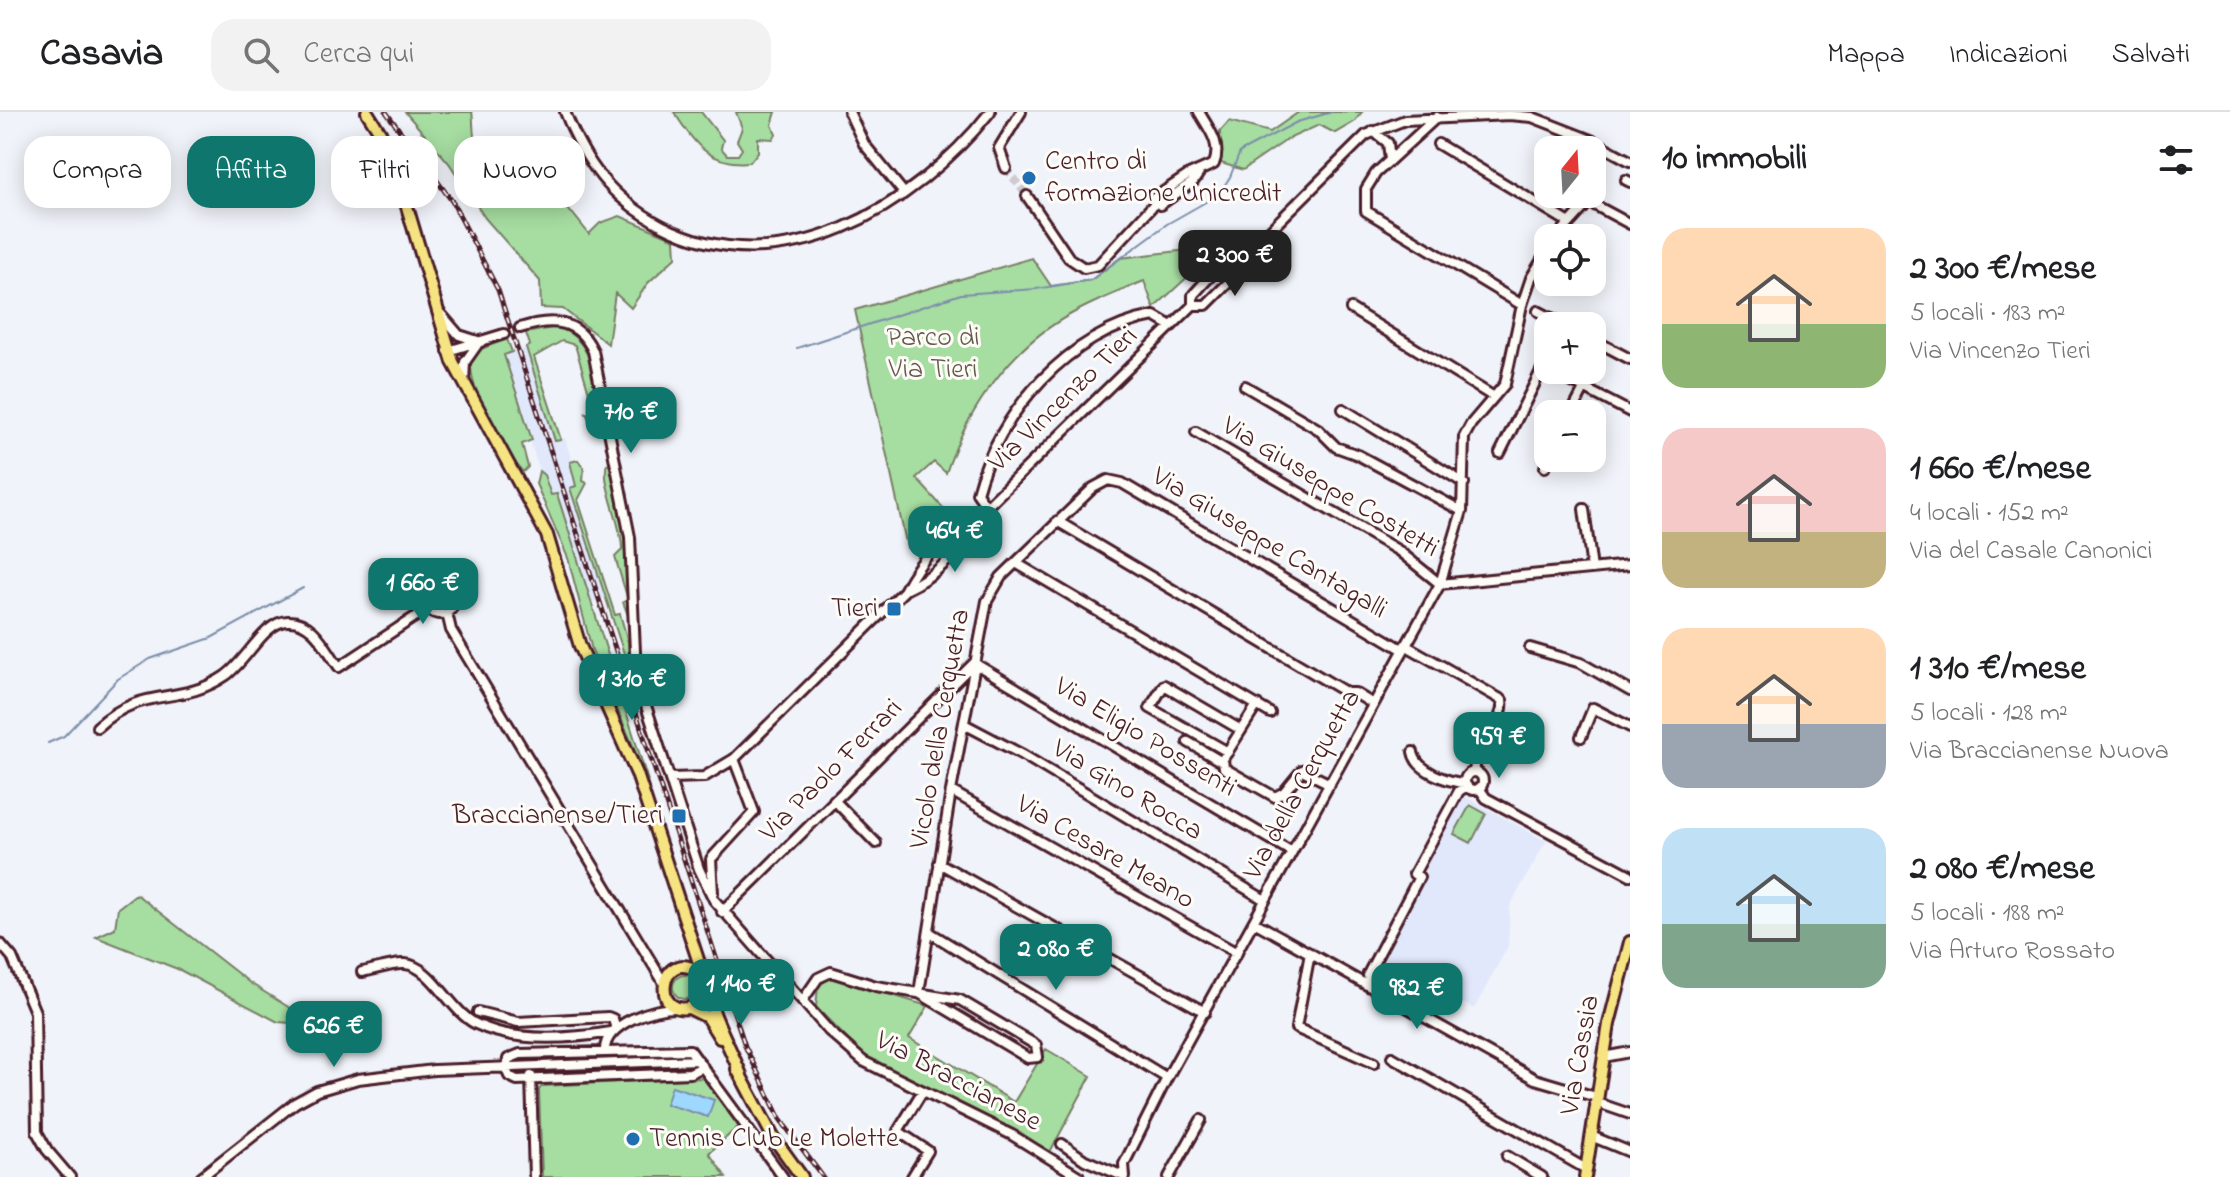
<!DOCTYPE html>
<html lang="it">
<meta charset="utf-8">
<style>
:root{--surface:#fff;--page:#f2f2f2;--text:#202124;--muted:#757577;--line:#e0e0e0;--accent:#0f766e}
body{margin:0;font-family:"Indie Flower",sans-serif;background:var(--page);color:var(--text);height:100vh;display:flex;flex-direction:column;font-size:30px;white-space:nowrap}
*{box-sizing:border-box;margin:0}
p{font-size:26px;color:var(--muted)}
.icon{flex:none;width:44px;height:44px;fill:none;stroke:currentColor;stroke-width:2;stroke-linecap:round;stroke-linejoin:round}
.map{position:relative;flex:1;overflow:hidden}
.side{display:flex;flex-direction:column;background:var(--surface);width:600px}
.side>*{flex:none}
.top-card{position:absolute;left:24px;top:24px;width:760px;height:72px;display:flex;gap:16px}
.needle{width:52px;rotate:18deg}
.tools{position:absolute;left:1534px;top:24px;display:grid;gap:16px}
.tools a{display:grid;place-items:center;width:72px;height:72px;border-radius:16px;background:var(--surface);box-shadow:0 4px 20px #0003;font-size:40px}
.price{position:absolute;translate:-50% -68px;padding:0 18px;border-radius:16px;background:var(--accent);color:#fff;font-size:26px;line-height:52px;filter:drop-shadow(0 2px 4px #0008)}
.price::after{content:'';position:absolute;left:50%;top:48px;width:24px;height:18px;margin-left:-12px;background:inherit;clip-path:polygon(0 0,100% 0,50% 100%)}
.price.current{background:#222;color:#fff}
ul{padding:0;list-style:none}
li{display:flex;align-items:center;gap:24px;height:200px;padding:0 32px}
li span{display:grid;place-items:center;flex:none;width:224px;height:160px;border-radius:24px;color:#555}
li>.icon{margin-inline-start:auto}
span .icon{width:96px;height:96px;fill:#fffc;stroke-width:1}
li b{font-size:34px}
h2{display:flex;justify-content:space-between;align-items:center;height:96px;padding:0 32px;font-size:34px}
.pill{padding:0 28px;border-radius:24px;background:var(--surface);box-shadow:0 4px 20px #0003;font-size:28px;line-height:72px}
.pill.current{background:var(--accent);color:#fff}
header{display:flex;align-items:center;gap:48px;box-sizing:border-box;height:112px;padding:0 40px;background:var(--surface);border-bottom:2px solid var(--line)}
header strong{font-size:38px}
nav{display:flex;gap:44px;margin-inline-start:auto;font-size:28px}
.search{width:560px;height:72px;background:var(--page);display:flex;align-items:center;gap:20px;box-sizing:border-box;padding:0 28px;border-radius:24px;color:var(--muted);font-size:30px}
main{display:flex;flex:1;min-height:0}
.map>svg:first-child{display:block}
</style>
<header>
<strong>Casavia</strong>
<div class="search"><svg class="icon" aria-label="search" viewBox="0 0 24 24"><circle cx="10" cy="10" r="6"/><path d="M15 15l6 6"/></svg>Cerca qui</div>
<nav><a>Mappa</a><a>Indicazioni</a><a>Salvati</a></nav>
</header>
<main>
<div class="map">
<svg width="1630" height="1065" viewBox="0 0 1630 1065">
<rect width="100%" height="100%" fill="#f0f3f9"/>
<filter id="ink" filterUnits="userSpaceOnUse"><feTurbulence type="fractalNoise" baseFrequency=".0125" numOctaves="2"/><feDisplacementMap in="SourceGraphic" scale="16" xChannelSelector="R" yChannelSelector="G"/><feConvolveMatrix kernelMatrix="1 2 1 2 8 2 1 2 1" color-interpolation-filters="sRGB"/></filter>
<g filter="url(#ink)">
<path fill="#e1e8fb" d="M530 234 560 327 565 326 572 350 570 354 576 374 570 377 606 485 591 490 557 382 551 383 544 363 540 361 504 242Z
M1462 683 1546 729 1510 794 1508 834 1474 897 1425 870 1416 887 1372 869 1374 858 1426 758 1423 755Z"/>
<path fill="#a6dda1" stroke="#787e66" stroke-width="2" d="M405 0H472C474 9 472 24 476 31 488 54 517 86 545 81L573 102 589 122 600 111 620 104 675 127 676 145 648 171 631 196 615 181 608 232 563 197 541 196 540 169 485 106 449 51Z
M674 0H701L723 28 721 36 727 43H738L742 37 737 29 742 16 736 0H776L772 13 776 22 773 27 758 26V40L750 50C710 54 694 32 674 0Z
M1299 0H1362L1354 10 1335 21 1319 13 1288 27 1243 58 1221 51 1220 19 1229 9 1270 20Z
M1221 134 1154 196 1144 169C1121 179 1097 188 1075 200 1012 232 968 296 946 361L934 350 916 366 945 398 907 435 855 198 1032 146 1051 174 1091 168 1120 146Z
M557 215C594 226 596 272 601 305L590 310 586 301 592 303 596 293 592 291 575 233 562 229 534 245 561 328 555 329 526 235 530 233 526 221Z
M507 227 512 240 504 243 532 328 522 332 528 355 523 360C504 340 461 266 473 240Z
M578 348 584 356 583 369 587 371 578 388 615 503 620 502 628 530 629 557 570 376 576 374 570 350Z
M607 352 612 354 627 424 630 509 623 490 628 488 615 445 622 438C623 415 600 369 607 352Z
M539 359 544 363 551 383 557 382 648 669 592 538 568 446 536 372Z
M1470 693 1486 702 1471 731 1454 722Z
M136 782 250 871 317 913 278 910 180 858 96 825 115 816 118 796Z
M673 875a12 12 0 1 1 24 0a12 12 0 1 1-24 0Z
M832 865 928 894 909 926 1014 990 1046 937 1091 964 1050 1040 1024 1023 868 948 816 895 818 874Z
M702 966 711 973 740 1013 709 1041 726 1065H542L539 978 542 974Z"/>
<path fill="#9ed8fe" stroke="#7c8eaa" stroke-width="2" d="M672 974 714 988 708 1005 666 992Z"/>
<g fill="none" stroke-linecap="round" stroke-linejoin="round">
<path stroke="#7c8eaa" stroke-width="2" d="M797 236 961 182 1036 177 1091 168 1167 112 1218 83 1230 65 1240 40 1297 10 1332 0
M48 631 64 624 118 567 150 547 211 526 303 476"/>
<path stroke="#cfc9d0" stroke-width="8" stroke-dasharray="8 4" stroke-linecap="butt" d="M1006 56 1027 84
M504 222 520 216"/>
<defs>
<path id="minor" d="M565 0C586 52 611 86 661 113 781 176 914 96 990 0
M849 0 864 32 903 80
M1437 5 1376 61 1366 77V99L1522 193
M1373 19 1388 31 1390 48
M1438 32 1568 110
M1006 56 999 36 1021 0
M1199 61 1193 70 1160 93 1154 86 1187 64 1214 52C1222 32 1209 17 1199 0
M1626 68 1630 70
M1027 84 1069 146 1084 156 1098 153 1157 89
M1556 126 1589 90 1630 112
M1193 193H1206L1241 158 1244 144
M1351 197 1494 285
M1538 199 1567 214
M441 202 459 223 481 230
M520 216C550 206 578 206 593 239L630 425 636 563 699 757 714 788 829 919 863 949 1012 1023 1080 1065
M1592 227 1630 247
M448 239 504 222
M1549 258 1630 300
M464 271 465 250 477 233
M1245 274 1318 317 1336 335 1358 343 1462 399
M1343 297 1464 371
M1571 302 1584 277
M1196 320 1399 439 1440 472
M1500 341 1543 255 1548 258
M1545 355 1549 346
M986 394 977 381C998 301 1069 219 1154 204L1171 214
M1584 397 1592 457
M1057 409 1347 581H1355L1373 592
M1016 451 1270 601
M425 487a15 15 0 1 1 30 0a15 15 0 1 1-30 0Z
M1440 472 1462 399 1464 325 1471 312 1505 272 1522 193 1531 166 1548 138
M905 478C932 465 960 444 967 414
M447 501 451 518 664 871
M1405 533 1502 588C1506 611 1475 635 1474 660
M1530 536 1581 551 1630 579
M974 551 1292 740
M1257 593 1223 647 1224 656 1275 685 1284 680 1302 658 1330 672
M964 612 1023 643 1265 788
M97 615C144 572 179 595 225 564 246 550 264 510 287 509 313 507 326 537 339 555L427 497
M1581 625 1593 596 1630 615
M1188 630 1222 650
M1228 640 1150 596 1164 573 1241 618
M1413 640C1416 659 1448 670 1465 671
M1465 669a9 9 0 1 1 18 0a9 9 0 1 1-18 0Z
M670 666 704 665 734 647 904 479C918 452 939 425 967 414L1193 193V183C1208 167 1222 148 1244 144L1366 23 1405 8 1509 3 1532 5 1591 28 1630 49
M1479 676 1486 686 1630 763
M951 679 1237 841
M834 688 876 731
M939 751 1205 900
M713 781 711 747 754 700 734 647
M722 800 974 551
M1254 810 1535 967 1596 985
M929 820 1167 966
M0 831 12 845 35 900 37 1020 47 1038 70 1065
M1310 841 1296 916 1374 951
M362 860C375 858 392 851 405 852 432 854 450 899 476 912 515 931 569 927 611 920
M1369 874 1368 862 1419 765 1414 762 1459 679 1467 674
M919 881 951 679 987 489 1001 465 1093 376 1108 368 1122 371 1402 537
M803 888 818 866 831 860 876 874 960 888 1036 933 1038 945 1028 946 919 881
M478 900 518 910 608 905 613 907 616 917
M605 940C603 912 654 895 678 896
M1392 945 1586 1057
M1604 945 1630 940
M506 957 508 947 520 942 690 938 783 1065
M506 957 509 964 517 968 690 961 703 955
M531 964 534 1065
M1595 990 1630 1002
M1591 1024 1630 1040
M1062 1032 1085 1048 1123 1064
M1507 1044 1542 1065
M201 1065 295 991 317 979 358 967 434 958 698 948
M912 1065 928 1039 898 1019 922 980
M1125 1065 1124 1052 1167 966 1440 472 1630 453
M1169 1065 1201 1008"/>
<path id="major" d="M367 0 381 22 400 71 453 250 547 423 580 534 637 662 705 869C710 901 729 932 741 963
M700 861C658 830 649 914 697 893L706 880
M689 896 707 905 720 926
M737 957 773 1025 802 1065
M1585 1065 1609 912 1630 830"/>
</defs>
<use href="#minor" stroke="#4a1f2b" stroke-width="14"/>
<use href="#major" stroke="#4a1f2b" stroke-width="16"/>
<use href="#minor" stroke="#fdfcf7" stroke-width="8"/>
<use href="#major" stroke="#f6e381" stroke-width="10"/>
<defs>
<path id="rail" d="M386 0 452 89 498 178 745 934 780 1007 823 1065"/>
</defs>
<use href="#rail" stroke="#4a1f2b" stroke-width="5"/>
<use href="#rail" stroke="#fdfcf7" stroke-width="2" stroke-dasharray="6" stroke-linecap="butt"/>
</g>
</g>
<g fill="#1f6fb2" stroke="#fdfcf7" stroke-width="3">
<circle cx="1029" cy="66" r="8"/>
<rect x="886" y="489" width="16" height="16" rx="4"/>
<rect x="671" y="696" width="16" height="16" rx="4"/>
<circle cx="633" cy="1027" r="8"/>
</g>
<g text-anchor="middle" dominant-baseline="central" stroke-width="6" stroke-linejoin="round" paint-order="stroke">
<g font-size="28" fill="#4a1f2b" stroke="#fdfcf7" text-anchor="start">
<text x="1045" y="50">Centro di<tspan x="1045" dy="32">formazione Unicredit</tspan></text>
<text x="878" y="497" text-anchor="end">Tieri</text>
<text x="663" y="704" text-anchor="end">Braccianense/Tieri</text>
<text x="649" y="1027">Tennis Club Le Molette</text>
</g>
<g font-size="28" fill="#66584e" stroke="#fdfcf7">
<text x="933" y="226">Parco di<tspan x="933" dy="32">Via Tieri</tspan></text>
</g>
<g font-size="28" fill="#4a1f2b" stroke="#fdfcf7">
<text transform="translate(1064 288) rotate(-44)">Via Vincenzo Tieri</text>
<text transform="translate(1330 376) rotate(31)">Via Giuseppe Costetti</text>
<text transform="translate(1269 432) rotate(31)">Via Giuseppe Cantagalli</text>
<text transform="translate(941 617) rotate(-80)">Vicolo della Cerquetta</text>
<text transform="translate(1145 626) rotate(31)">Via Eligio Possenti</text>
<text transform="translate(832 659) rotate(-45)">Via Paolo Ferrari</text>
<text transform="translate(1303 673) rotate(-61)">Via della Cerquetta</text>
<text transform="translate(1127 679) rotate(31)">Via Gino Rocca</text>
<text transform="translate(1105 741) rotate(30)">Via Cesare Meano</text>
<text transform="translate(1581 943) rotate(-80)">Via Cassia</text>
<text transform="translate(958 970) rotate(28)">Via Braccianese</text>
</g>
</g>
</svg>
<div class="tools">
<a><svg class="needle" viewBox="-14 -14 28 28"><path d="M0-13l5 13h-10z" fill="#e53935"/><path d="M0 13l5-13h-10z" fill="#757577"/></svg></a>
<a><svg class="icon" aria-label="locate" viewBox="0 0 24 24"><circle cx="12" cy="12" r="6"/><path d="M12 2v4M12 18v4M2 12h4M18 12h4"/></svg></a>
<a>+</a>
<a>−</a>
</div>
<b class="price current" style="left:1235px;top:186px">2 300 €</b>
<b class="price" style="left:631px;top:343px">710 €</b>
<b class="price" style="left:955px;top:462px">464 €</b>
<b class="price" style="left:423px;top:514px">1 660 €</b>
<b class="price" style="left:632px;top:610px">1 310 €</b>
<b class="price" style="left:1499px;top:668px">959 €</b>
<b class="price" style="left:1056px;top:880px">2 080 €</b>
<b class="price" style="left:741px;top:915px">1 140 €</b>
<b class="price" style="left:1417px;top:919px">982 €</b>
<b class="price" style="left:334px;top:957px">626 €</b>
<div class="top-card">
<a class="pill">Compra</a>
<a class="pill current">Affitta</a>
<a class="pill">Filtri</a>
<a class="pill">Nuovo</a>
</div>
</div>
<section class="side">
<h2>10 immobili<svg class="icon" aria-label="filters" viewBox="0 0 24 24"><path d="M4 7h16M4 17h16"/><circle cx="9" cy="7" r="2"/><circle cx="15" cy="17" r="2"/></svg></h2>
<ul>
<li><span style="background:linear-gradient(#ffd9b3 60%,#8fb573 0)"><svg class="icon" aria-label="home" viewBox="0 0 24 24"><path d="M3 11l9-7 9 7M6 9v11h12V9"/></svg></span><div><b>2 300 €/mese</b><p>5 locali · 183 m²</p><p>Via Vincenzo Tieri</p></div></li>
<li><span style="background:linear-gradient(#f6c9c9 65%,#c2b280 0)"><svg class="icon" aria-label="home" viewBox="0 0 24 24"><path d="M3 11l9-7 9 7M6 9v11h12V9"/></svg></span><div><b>1 660 €/mese</b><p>4 locali · 152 m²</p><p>Via del Casale Canonici</p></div></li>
<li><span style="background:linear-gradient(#ffd9b3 60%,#9aa5b1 0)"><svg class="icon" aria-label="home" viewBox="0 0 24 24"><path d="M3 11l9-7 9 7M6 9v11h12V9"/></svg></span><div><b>1 310 €/mese</b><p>5 locali · 128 m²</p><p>Via Braccianense Nuova</p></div></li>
<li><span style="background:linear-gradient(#bfe0f5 60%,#7fa58c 0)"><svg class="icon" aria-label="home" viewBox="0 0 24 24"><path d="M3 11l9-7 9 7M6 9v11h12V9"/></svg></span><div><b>2 080 €/mese</b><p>5 locali · 188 m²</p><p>Via Arturo Rossato</p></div></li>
</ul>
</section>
</main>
